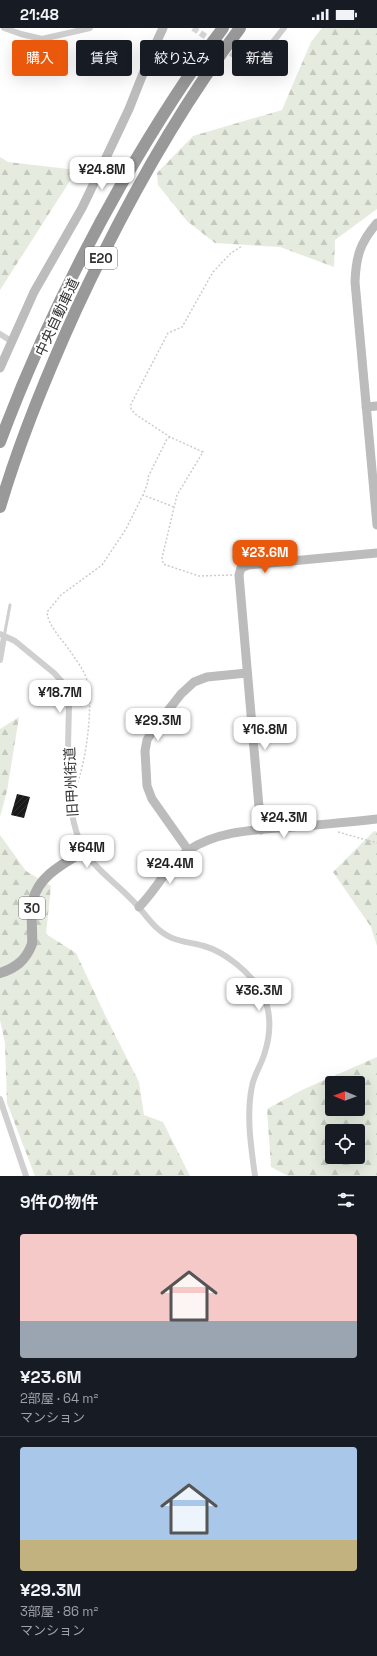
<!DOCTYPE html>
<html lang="ja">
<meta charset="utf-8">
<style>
:root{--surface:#171b24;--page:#242831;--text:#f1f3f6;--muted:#9ea1a6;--line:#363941;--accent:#ea580c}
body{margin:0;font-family:"Space Grotesk","Noto Sans JP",sans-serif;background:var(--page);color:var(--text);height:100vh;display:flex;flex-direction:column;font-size:15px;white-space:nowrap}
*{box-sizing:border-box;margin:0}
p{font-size:13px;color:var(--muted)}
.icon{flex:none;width:22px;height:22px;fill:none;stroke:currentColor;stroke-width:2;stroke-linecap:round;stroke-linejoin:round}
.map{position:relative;height:1148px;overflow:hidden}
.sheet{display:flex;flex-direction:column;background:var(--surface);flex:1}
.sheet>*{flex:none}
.banner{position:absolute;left:12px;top:12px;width:353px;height:36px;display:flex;gap:8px}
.needle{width:26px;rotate:271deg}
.tools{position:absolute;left:325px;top:1048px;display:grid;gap:8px}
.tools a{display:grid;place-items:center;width:40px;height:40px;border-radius:4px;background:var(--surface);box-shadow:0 4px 16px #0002;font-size:20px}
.price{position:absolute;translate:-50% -34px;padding:0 9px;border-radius:8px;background:#fff;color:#222;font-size:13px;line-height:26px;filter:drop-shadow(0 1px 2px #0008)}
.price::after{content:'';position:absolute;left:50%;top:24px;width:12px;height:9px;margin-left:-6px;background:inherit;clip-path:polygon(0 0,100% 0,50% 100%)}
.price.active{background:var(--accent);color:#fff}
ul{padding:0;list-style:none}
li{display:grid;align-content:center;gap:8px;height:212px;padding:0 20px}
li+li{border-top:1px solid var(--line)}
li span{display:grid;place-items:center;height:124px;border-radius:4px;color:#555}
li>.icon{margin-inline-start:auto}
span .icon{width:72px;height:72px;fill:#fffc;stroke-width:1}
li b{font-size:17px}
h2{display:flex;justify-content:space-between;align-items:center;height:48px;padding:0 20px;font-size:17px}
.pill{padding:0 14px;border-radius:4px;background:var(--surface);box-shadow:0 4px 16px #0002;font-size:14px;line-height:36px}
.pill.active{background:var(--accent);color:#fff}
.status{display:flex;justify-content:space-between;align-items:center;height:28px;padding:0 20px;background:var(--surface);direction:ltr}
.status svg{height:11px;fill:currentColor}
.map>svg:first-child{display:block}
</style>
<div class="status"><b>21:48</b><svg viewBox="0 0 49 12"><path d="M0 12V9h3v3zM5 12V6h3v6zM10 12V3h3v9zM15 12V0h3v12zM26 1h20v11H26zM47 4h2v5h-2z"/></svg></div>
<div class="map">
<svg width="377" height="1148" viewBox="0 0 377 1148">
<defs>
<pattern id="forest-firs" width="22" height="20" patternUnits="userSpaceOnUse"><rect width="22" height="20" fill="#e5ebde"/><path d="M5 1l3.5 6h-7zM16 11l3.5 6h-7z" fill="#c5cabf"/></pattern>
<pattern id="building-hatch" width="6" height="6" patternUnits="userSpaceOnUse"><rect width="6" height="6" fill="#191919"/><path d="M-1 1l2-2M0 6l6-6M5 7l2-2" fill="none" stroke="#323232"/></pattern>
</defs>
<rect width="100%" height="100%" fill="#fff"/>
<path fill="url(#forest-firs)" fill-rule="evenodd" d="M322 0H377V181L335 212 334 239 280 219 215 215 187 193 158 157 157 145 193 108 282 82 311 14Z
M0 129 8 134 77 142 0 262Z
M19 689 7 763 0 789V701Z
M374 803 377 804V918L371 899 333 844Z
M0 807 26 843 51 858 46 906 76 925 105 987 139 1054 144 1087 163 1094 190 1148H35L7 1075 5 1015 0 992Z
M377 1029V1148H288L271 1139 267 1081 302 1062ZM332 1055H358V1081H332ZM332 1103H358V1129H332Z"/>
<path fill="url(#building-hatch)" d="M17 766 30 769 24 790 11 787Z"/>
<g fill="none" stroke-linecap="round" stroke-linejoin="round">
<path stroke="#d6d6d6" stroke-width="6" stroke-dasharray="6 3" stroke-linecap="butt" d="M193 0 215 15
M223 20 243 33"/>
<path stroke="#ccc" stroke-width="1.5" stroke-dasharray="2 2" stroke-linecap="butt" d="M170 409 167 411 148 449V454L143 467 174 479
M232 547 199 548 163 536 162 530 177 467 203 424 170 409 135 386 131 381V376L168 305 182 299 213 244 231 225 242 218
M76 758C86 736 94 675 87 652 84 642 76 632 70 623 62 611 48 598 47 584L61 567 102 537 126 501 143 467
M338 804 377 815"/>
<path stroke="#cfcfcf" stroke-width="3" d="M4 609 10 577"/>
<path stroke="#cfcfcf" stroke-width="6" d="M4 0 21 6 42 11 90 0
M243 33 250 37 257 34 284 0
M0 306 11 313
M0 606 15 613 54 645 64 656 69 671C69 717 61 790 88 828 98 843 118 857 131 871 145 884 153 902 172 910 182 914 193 915 204 918 225 924 251 945 262 965 272 984 271 1007 264 1027 261 1037 254 1047 252 1058 246 1087 251 1119 255 1148
M0 632 4 609
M0 1071 26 1148"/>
<path stroke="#bcbcbc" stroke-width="9" d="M377 195C360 215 356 228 355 254L377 497
M0 340 34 264 82 180 95 153 129 81 150 28 163 0
M366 379 377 378
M261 802 239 547 241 540 248 537 377 525
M188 822 152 771 147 758 145 723 147 712 155 699 181 666 194 654 207 649 247 645
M139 879C157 861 168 836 189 822 219 802 257 802 292 799 320 797 349 794 377 791"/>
<path stroke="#aaa" stroke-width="10" d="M0 945C16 940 26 932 32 916 33 901 30 886 33 872 39 847 65 835 84 823"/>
<path stroke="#999" stroke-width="12" d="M0 414C33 325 74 240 121 157 152 103 185 50 223 0
M0 479C20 411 47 346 76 282 122 183 174 87 240 0"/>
</g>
<g text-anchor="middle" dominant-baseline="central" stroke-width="4" stroke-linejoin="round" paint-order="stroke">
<g fill="#fff" stroke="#707070" stroke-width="1">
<rect x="85" y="219" width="32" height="22" rx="3"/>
<rect x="19" y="869" width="26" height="22" rx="3"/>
</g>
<g font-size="13" font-weight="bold" fill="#323232">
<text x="101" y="230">E20</text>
<text x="32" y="880">30</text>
</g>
<g font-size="14" fill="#323232" stroke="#fff">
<text transform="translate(57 289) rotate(-65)">中央自動車道</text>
<text transform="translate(71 754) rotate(-93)">旧甲州街道</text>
</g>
</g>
</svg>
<div class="tools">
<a><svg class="needle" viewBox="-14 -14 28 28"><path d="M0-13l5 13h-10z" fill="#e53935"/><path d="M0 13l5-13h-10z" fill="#9ea1a6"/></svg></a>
<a><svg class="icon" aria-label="locate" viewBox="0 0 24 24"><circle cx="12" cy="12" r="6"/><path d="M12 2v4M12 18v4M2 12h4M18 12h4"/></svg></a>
</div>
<b class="price" style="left:102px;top:163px">¥24.8M</b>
<b class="price active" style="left:265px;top:546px">¥23.6M</b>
<b class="price" style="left:60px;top:686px">¥18.7M</b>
<b class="price" style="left:158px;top:714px">¥29.3M</b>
<b class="price" style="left:265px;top:723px">¥16.8M</b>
<b class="price" style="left:284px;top:811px">¥24.3M</b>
<b class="price" style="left:87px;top:841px">¥64M</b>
<b class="price" style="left:170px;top:857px">¥24.4M</b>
<b class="price" style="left:259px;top:984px">¥36.3M</b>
<div class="banner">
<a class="pill active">購入</a>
<a class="pill">賃貸</a>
<a class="pill">絞り込み</a>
<a class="pill">新着</a>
</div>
</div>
<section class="sheet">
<h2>9件の物件<svg class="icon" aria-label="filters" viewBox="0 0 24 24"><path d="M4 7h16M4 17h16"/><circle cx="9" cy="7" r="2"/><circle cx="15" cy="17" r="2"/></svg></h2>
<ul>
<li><span style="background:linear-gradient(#f6c9c9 70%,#9aa5b1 0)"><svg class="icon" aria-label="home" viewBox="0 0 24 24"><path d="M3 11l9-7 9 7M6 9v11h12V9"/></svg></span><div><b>¥23.6M</b><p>2部屋 · 64 m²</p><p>マンション</p></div></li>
<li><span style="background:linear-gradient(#a9c7e8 75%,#c2b280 0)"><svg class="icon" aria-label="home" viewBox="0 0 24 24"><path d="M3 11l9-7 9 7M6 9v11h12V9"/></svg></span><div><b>¥29.3M</b><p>3部屋 · 86 m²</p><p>マンション</p></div></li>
</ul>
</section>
